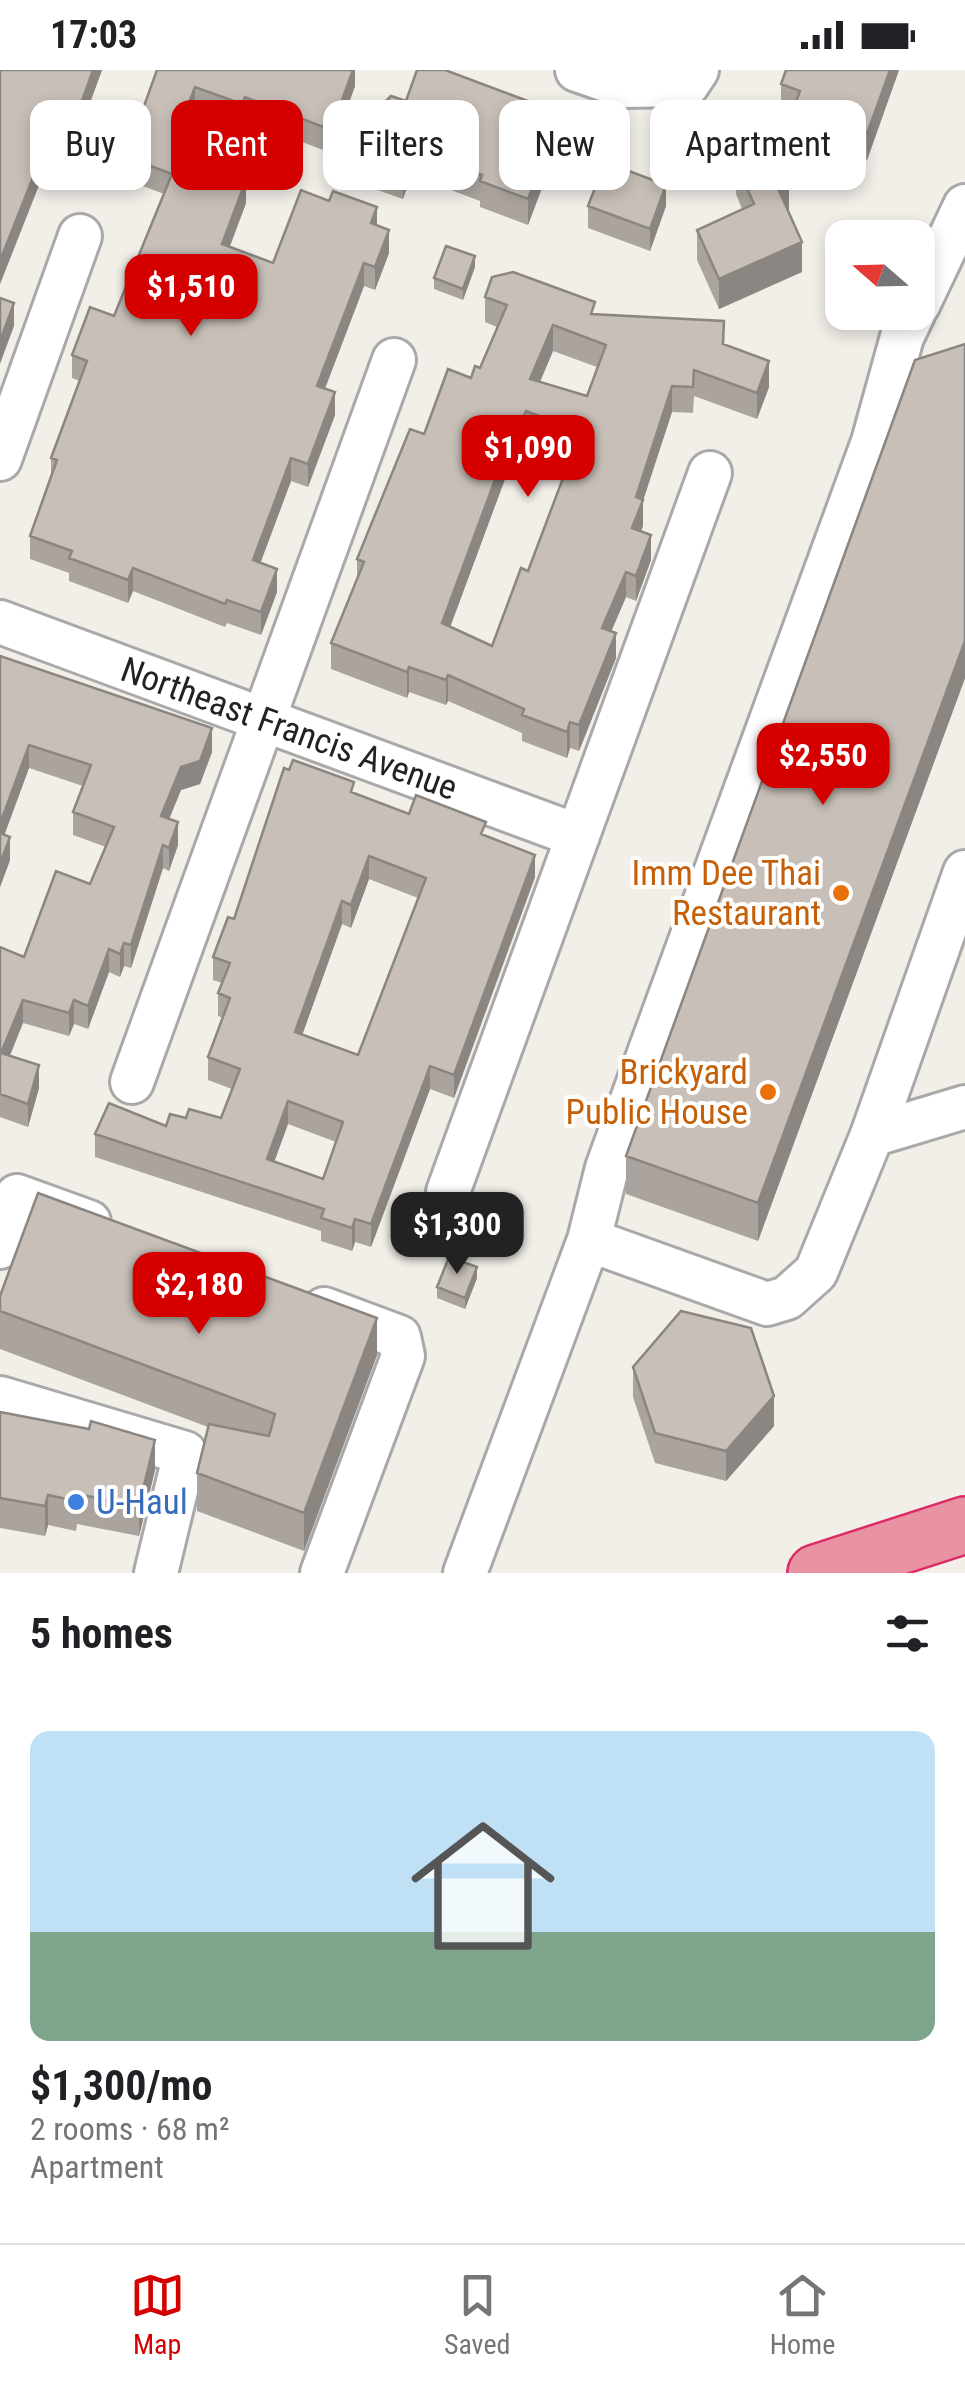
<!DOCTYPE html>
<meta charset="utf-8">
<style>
:root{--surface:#fff;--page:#f2f2f2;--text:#202124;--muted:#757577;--line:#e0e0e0;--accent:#d40000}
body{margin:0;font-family:"Roboto Condensed",sans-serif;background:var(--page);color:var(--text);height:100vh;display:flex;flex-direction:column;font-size:38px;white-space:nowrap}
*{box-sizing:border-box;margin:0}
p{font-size:32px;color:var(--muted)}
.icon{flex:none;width:55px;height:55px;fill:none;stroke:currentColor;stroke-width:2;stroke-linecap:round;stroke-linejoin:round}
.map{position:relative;height:1503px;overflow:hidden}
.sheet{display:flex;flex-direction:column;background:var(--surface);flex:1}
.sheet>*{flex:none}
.banner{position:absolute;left:30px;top:30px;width:905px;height:90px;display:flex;gap:20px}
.needle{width:65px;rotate:290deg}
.fabs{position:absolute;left:825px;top:150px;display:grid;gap:20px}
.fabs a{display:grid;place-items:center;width:110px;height:110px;border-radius:20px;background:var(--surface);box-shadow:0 5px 15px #0003;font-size:50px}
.price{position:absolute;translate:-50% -85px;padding:0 22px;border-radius:20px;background:var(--accent);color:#fff;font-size:32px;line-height:65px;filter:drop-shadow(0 2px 5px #0008)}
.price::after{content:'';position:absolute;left:50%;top:60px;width:30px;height:22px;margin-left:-15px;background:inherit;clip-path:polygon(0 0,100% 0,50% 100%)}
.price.on{background:#222;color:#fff}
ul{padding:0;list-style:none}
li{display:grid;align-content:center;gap:20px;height:530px;padding:0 30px}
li+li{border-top:2px solid var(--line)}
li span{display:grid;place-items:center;height:310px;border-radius:20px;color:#555}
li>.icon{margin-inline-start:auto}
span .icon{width:180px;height:180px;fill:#fffc;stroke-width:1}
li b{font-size:42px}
h2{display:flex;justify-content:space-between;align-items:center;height:120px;padding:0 30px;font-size:42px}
.pill{padding:0 35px;border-radius:20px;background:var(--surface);box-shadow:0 5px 15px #0003;font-size:35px;line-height:90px}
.pill.on{background:var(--accent);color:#fff}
.status{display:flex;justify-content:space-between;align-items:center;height:70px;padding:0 50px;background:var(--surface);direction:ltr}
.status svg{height:28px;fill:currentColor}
.tab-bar{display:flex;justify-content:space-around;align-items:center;height:140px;border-top:2px solid var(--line);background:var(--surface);font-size:28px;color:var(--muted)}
.tab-bar a{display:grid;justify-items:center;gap:5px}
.tab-bar .on{color:var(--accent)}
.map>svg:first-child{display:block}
</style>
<div class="status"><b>17:03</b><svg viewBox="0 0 49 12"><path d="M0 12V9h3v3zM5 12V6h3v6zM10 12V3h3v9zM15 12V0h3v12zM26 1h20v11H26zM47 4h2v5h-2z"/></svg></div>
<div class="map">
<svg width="965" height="1503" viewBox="0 0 965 1503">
<rect width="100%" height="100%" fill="#f2efe9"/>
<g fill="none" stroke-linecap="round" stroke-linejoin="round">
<defs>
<path id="minor" d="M577 0 623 16 687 15 697 0
M918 235 965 136
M0 389 80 166
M0 552 578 766
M132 1012 394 290
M872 1065 965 1037
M448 1122 710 403
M589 1170 767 1234 787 1228 816 1202 872 1065 965 802
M0 1177 17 1126 89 1152
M0 1328 185 1383 156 1503
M322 1503 403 1286 399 1267 324 1239
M465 1503 589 1170 607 1098 873 372 902 267 914 242"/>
<path id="highway" d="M816 1503 965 1455"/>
</defs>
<use href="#minor" stroke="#a9a9a9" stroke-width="48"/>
<use href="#highway" stroke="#dc2a67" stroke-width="60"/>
<use href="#minor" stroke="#fff" stroke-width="42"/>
<use href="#highway" stroke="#e892a2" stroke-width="55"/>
</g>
<path fill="#aba49e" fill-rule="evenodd" d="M0 0H102L86 44 135 61 157 0H355V16L331 83 245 50 242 57 195 40 183 72 229 104 246 133 230 176 273 193 377 155 389 183 375 220 364 216 325 319 335 345 308 417 291 411 260 493 277 522 261 565 227 553 225 557 133 521 128 533 69 511V503L30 489V466L51 409V388L80 311 72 308V285L114 246 164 124 114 105 112 110 57 86 45 111 41 110 0 214Z
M786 0H899L867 90 794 63V45L781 40V14Z
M406 31 560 70 528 155 480 137V131L411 105 403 129 366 116V96L352 91V64Z
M736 94 789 141H788L802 202 719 239 697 190V160L742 139 736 124Z
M588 136H666L650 181 588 158Z
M475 197 463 230 434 219V208Z
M485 227 595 244 724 274 769 317 757 349 694 326 693 343 672 342 643 430V456L641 461 651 490 636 531 626 527 611 561 616 588 579 681 570 678 567 688 522 671V663L448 631 446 635 409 622 407 628 331 599V573L357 509V489L424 364 480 298 497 257 485 252ZM553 281 597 297 587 326 540 312ZM526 367 567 382V398L528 501 492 576 450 557 515 382 519 383Z
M965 274V608L758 1171 626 1124V1086Z
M0 586 212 682 200 714 181 720 169 749 178 775 169 801 163 798 131 898 124 896 120 907 109 902 88 959 74 954 69 966 23 953 10 986 39 1018 28 1057 0 1047V877L24 887 90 814 106 777 73 765V742L83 716 29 698 4 764 10 790 0 817Z
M354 723 409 744 486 766 535 807 454 1028 430 1019 371 1177 355 1172 352 1181 321 1171V1161L95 1087V1064L166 1056 186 1048H221L232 1019 208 1010V987L223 948 218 946V923L222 913 213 910V887L234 849ZM369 809 418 828 358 985 302 965 342 854 351 858ZM288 1054 336 1072 323 1109 274 1091Z
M477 1208 465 1239 437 1228V1217Z
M0 1226 377 1285 304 1481 197 1441V1403L208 1357 0 1279Z
M633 1297 774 1356 726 1411 655 1393 633 1327Z
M0 1342 155 1400 139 1466 77 1454 76 1461 48 1455 45 1466 0 1458Z"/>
<path fill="#8b8681" d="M93 0H102L78 65V42Z
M353 0H355V16L331 83V60Z
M890 0H899L867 90V64Z
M195 17V40L175 92V69Z
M245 27V50L242 57V34Z
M560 43V70L528 155V129Z
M57 63V86L45 111V88Z
M411 78V105L403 129V103Z
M114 82V105L112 110V87Z
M41 87V110L0 214V191Z
M246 110V133L222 197V174Z
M789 110V141L777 146V116Z
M666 115V136L650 181V159Z
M377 137V160L371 153Z
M389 160V183L375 220V197Z
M802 172V202L719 239V209Z
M475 186V197L463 230V219Z
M364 193V216L317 339V316Z
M14 233V256L0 294V271Z
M553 255V281L530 335V309Z
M769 291V317L757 349V323Z
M672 316V342L641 437 643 430V456L632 483V458L636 427Z
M335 322V345L308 417V394Z
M526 341V367L519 383V358Z
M515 356V382L442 579V553Z
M291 388V411L253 513V490Z
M651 465V490L636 531V506Z
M133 498V521L128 533V510Z
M277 499V522L261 565V542Z
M626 502V527L602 583V558Z
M616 563V588L579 681V655Z
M965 571V608L758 1171V1133Z
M409 597V622L407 628V602Z
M448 605V631L446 635V610Z
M570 652V678L567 688V662Z
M212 658V682L200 714 181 720 161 769V746L181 697Z
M29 675V698L0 777V754Z
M178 752V775L169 801V778Z
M10 767V790L0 817V794Z
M163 775V798L131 898V875Z
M535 785V807L454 1028V1005Z
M369 786V809L351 858V835Z
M342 831V854L295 985V962Z
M124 873V896L120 907V884Z
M109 879V902L88 959V936Z
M23 930V953L1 1006V983Z
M74 930V954L69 966V943Z
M39 995V1018L28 1057V1034Z
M430 996V1019L371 1177V1154Z
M288 1031V1054L267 1112V1089Z
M355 1149V1172L352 1181V1158Z
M477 1197V1208L465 1239V1228Z
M377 1248V1285L304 1481V1443Z
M774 1326V1356L726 1411V1381Z
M155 1370V1400L139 1466V1436Z
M48 1425V1455L45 1466V1436Z"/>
<path fill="#c7bfb8" stroke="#8b8681" stroke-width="2.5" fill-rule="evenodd" d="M0 0H93L78 42 135 61 157 0H353L331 60 245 27 242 34 195 17 175 69 229 89 224 102 246 110 222 174 273 193 301 120 329 131 333 121 377 137 371 153 389 160 375 197 364 193 317 316 335 322 308 394 291 388 253 490 277 499 261 542 227 530 225 534 133 498 128 510 69 488 72 481 30 466 57 390 51 388 87 291 72 285 90 237 114 246 172 104 114 82 112 87 57 63 45 88 41 87 0 191Z
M417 0H445L560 43 528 129 480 111 482 105 411 78 403 103 366 90 373 72 352 64 391 26 406 31Z
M786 0H890L867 64 794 37 800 21 781 14Z
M774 77 789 110 777 116 802 172 719 209 697 160 754 134 736 94Z
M605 92 666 115 650 159 588 136Z
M446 176 475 186 463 219 434 208Z
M513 202 595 232 591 244 724 251 723 274 769 291 757 323 694 300 693 317 672 316 636 427 643 430 632 458 651 465 636 506 626 502 602 558 616 563 579 655 570 652 567 662 522 645 524 639 448 605 446 610 409 597 407 602 331 573 364 492 357 489 410 359 424 364 426 359 448 299 471 308 475 296 480 298 507 235 485 227 492 207ZM553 255 606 275 587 326 530 309ZM526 341 573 359 567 376 574 379 528 501 521 498 492 576 442 553 515 356 519 358Z
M0 228 14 233 0 271Z
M965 274V571L758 1133 626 1086 915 290Z
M0 586 212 658 200 691 181 697 161 746 178 752 169 778 163 775 131 875 124 873 120 884 109 879 88 936 74 930 69 943 23 930 1 983 39 995 28 1034 0 1024V877L24 887 56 801 90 814 114 757 73 742 91 695 29 675 0 754Z
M293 690 354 712 351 722 409 744 416 725 486 752 481 764 535 785 454 1005 430 996 371 1154 355 1149 352 1158 321 1148 324 1139 95 1064 109 1033 166 1056 170 1044 186 1048 189 1039 221 1048 240 999 208 987 230 928 218 923 230 893 213 887 228 847 234 849 284 698 289 700ZM369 786 426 808 358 985 295 962 342 831 351 835ZM288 1031 343 1052 323 1109 267 1089Z
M0 763 10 767 0 794Z
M38 1123 377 1248 304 1443 197 1403 209 1354 269 1366 275 1344 0 1241V1226Z
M449 1187 477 1197 465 1228 437 1217Z
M681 1241 751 1258 774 1326 726 1381 655 1363 633 1297Z
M0 1342 89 1359 91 1351 155 1370 139 1436 77 1424 76 1431 48 1425 45 1436 0 1428Z"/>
<g fill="#e8710a" stroke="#fff" stroke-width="4">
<circle cx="841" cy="823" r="10"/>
<circle cx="768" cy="1022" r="10"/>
</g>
<circle fill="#3f7fe0" stroke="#fff" stroke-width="4" cx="76" cy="1432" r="10"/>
<g text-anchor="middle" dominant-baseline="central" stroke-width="8" stroke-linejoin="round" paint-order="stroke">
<g font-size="35" fill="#222" stroke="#fff">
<text transform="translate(289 659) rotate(20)">Northeast Francis Avenue</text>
</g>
<g font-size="35" fill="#c56008" stroke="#fff" text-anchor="end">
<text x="821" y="803">Imm Dee Thai<tspan x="821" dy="40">Restaurant</tspan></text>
<text x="748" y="1002">Brickyard<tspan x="748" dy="40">Public House</tspan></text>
</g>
<g font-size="35" fill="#366cbe" stroke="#fff" text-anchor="start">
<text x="96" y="1432">U-Haul</text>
</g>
</g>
</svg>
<div class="fabs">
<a><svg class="needle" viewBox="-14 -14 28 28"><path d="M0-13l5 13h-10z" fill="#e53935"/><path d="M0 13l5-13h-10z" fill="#757577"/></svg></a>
</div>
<b class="price" style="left:191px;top:269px">$1,510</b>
<b class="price" style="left:528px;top:430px">$1,090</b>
<b class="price" style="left:823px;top:738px">$2,550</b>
<b class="price on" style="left:457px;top:1207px">$1,300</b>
<b class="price" style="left:199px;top:1267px">$2,180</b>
<div class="banner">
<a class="pill">Buy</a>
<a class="pill on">Rent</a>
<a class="pill">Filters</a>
<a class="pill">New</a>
<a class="pill">Apartment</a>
</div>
</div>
<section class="sheet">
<h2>5 homes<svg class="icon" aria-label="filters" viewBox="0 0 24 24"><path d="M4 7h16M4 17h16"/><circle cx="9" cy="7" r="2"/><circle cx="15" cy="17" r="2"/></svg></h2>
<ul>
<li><span style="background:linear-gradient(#bfe0f5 65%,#7fa58c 0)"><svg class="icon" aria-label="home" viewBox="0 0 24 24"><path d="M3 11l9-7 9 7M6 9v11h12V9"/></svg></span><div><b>$1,300/mo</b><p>2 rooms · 68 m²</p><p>Apartment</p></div></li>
</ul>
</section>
<nav class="tab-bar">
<a class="on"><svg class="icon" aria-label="map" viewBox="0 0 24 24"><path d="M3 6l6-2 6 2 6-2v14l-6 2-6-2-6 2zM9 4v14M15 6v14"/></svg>Map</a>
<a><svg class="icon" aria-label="saved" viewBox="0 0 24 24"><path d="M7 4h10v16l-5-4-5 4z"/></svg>Saved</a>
<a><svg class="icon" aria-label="home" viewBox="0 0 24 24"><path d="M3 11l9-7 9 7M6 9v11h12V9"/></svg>Home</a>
</nav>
